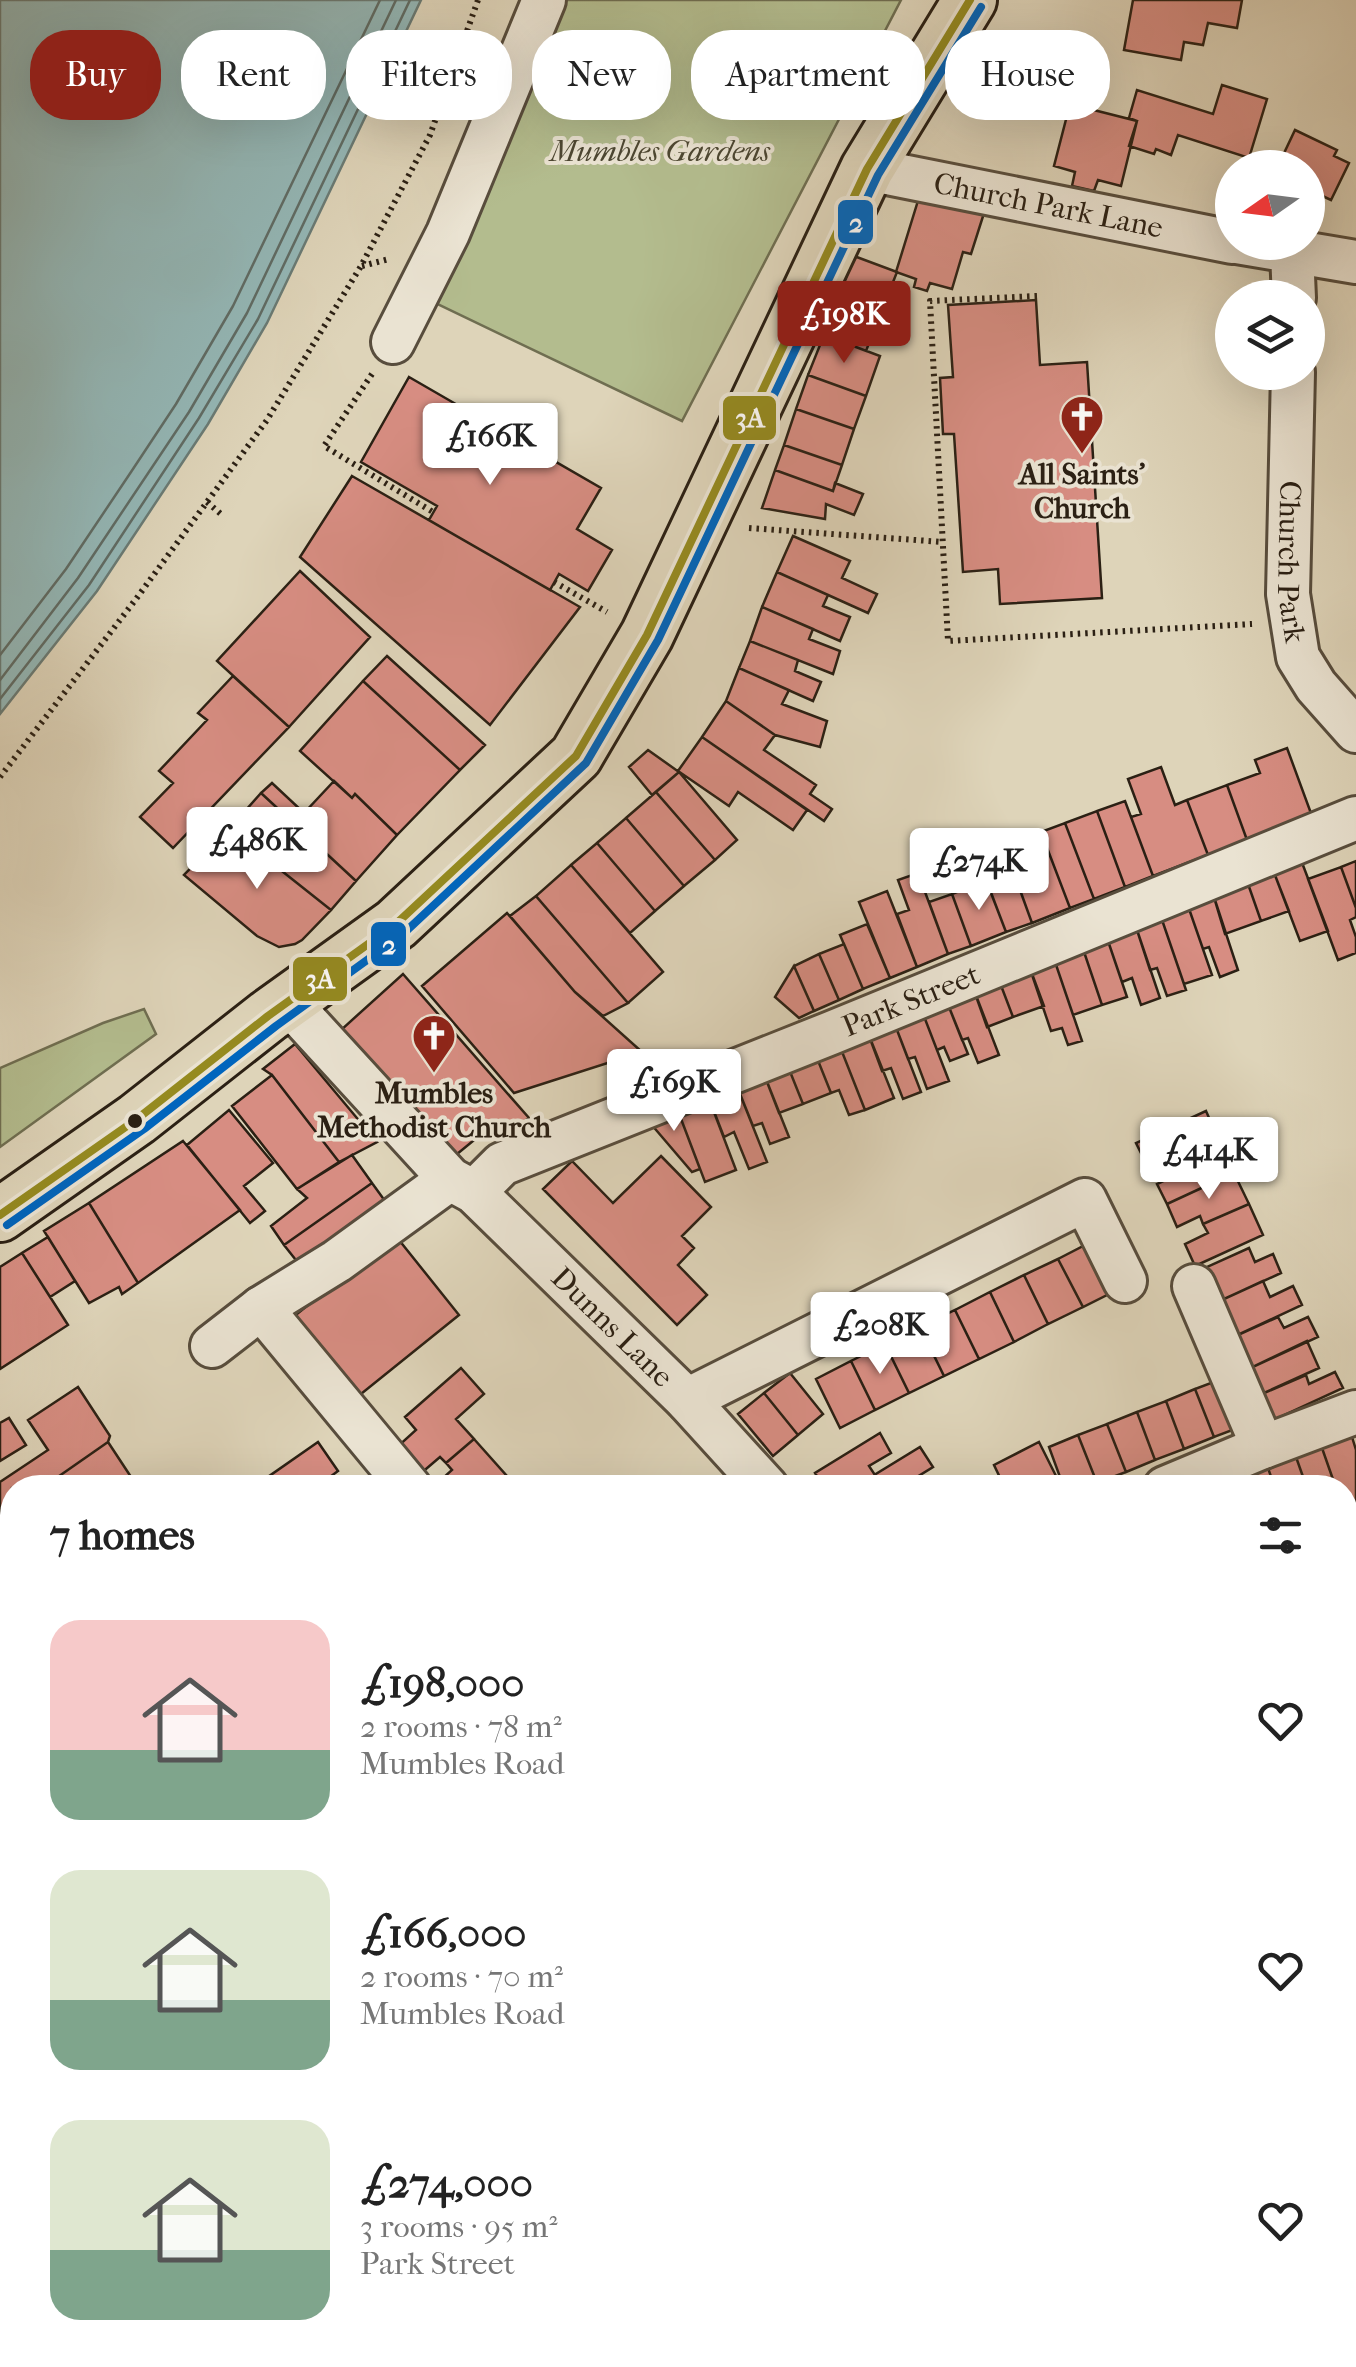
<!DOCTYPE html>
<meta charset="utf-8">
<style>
:root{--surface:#fff;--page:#f2f2f2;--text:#222;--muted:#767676;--accent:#8f2418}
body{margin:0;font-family:"IM FELL French Canon",serif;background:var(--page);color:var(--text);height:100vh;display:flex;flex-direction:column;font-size:38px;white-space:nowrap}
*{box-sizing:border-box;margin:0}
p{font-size:32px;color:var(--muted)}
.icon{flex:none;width:55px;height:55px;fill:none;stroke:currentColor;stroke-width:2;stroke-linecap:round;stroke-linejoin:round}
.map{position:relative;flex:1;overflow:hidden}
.side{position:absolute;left:0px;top:1475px;width:1358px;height:892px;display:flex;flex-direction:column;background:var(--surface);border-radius:40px 40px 0 0;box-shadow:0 10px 40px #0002}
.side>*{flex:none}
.banner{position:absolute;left:30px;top:30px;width:1298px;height:90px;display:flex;gap:20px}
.needle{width:65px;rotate:256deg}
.fabs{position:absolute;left:1215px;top:150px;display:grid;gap:20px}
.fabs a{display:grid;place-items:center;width:110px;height:110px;border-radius:50%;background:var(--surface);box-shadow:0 10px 40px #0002;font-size:50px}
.price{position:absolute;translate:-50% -85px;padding:0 22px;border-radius:10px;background:#fff;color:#222;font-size:32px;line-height:65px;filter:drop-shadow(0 2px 5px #0008)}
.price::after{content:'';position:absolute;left:50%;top:60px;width:30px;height:22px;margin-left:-15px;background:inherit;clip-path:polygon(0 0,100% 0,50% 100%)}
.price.current{background:var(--accent);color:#fff}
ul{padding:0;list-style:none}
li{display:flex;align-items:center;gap:30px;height:250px;padding:0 50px}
li span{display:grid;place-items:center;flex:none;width:280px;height:200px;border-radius:30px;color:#555}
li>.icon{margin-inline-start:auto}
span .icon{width:120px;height:120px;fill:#fffc;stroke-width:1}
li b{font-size:42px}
h2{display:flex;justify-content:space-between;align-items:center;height:120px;padding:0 50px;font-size:42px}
.tag{padding:0 35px;border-radius:40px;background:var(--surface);box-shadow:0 10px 40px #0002;font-size:35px;line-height:90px}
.tag.current{background:var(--accent);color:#fff}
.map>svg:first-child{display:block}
</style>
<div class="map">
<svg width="1356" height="2367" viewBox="0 0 1356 2367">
<rect width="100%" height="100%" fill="#ded4b9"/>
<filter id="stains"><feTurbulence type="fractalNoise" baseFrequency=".002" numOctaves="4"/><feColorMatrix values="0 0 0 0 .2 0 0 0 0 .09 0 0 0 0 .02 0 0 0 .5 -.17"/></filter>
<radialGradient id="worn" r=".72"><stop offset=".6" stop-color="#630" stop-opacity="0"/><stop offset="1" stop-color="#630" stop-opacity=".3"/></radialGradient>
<path fill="#b3bc8e" stroke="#6f6e51" stroke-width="2.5" d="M566 0H901L682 421 431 301 525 99Z
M144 1009 156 1034 0 1147V1068L103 1023Z"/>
<path fill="#94b7b6" stroke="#6a7b75" stroke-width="2.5" d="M0 0H421L267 323 208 424 97 591 0 714Z"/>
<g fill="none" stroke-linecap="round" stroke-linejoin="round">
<path stroke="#606c65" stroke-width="2.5" d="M0 655 66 569 131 472 176 404 233 306 380 0
M0 680 78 578 189 412 247 313 396 0
M0 699 89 585 199 418 258 319 410 0"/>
</g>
<path fill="#d78d82" stroke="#2b2014" stroke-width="2.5" d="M1133 0H1242L1237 28 1208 23 1203 45 1184 42 1181 60 1124 50Z
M1222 85 1267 99 1249 158 1178 135 1171 155 1156 149 1154 154 1129 146 1137 121 1129 118 1137 90 1213 114Z
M1070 104 1137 121 1121 186 1098 180 1094 191 1072 186 1075 172 1054 166Z
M1295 130 1337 150 1334 156 1349 163 1331 200 1314 192 1313 195 1315 196 1308 238V168H1277Z
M921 191 985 210 971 254 963 252 952 289 930 283 927 291 914 287 916 279 896 272Z
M854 256 897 272 866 351 824 335Z
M1036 300 1040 365 1087 362 1102 598 1000 604 998 569 963 572 954 434H943L940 378 953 377 948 305Z
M824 335 880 356 866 396 808 375Z
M808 375 866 396 854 429 796 409Z
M409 377 601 488 577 529 612 550 588 591 559 574 550 590 429 520 437 506 361 462Z
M796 409 854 429 842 465 784 445Z
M784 445 842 465 833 491 775 470Z
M775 470 833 491 835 483 863 494 854 515 826 504 825 519 762 508Z
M352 476 580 607 490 725 300 557Z
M793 536 850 561 842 578 877 594 868 613 777 572Z
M300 571 370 637 289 727 217 661Z
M777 572 828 595 823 606 850 617 840 641 762 607Z
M762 607 813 629 809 639 840 651 833 674 750 641Z
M750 641 798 660 795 671 821 682 813 701 739 668Z
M387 656 485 745 460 770 363 681Z
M739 668 789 690 782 704 827 721 820 747 775 735 726 701Z
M233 676 289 727 173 848 140 817 173 783 159 771 207 720 198 713Z
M363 681 460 770 397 835 355 794 352 798 300 751Z
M726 701 775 735 764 750 816 785 810 794 832 809 824 821 702 737Z
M702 737 807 810 793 830 738 792 729 806 678 771Z
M1287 748 1312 816 1247 840 1227 785 1260 773 1255 760Z
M648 750 679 772 652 795 629 767Z
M1161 767 1175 805 1187 800 1208 855 1153 876 1131 817 1141 814 1128 779Z
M679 772 737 840 715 860 656 792Z
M334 781 352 798 355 794 397 835 356 881 261 793 272 783 304 813Z
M1227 785 1247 840 1208 855 1187 800Z
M656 792 715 860 684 886 626 818Z
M261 793 356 881 331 910 229 829Z
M1125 801 1153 876 1125 887 1097 811Z
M1097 811 1125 887 1094 899 1065 823Z
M626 818 684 886 655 911 597 843Z
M1065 823 1094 899 1070 908 1041 832Z
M229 829 331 910 302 940 295 944 279 947 257 936 184 875Z
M1041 832 1070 908 1032 923 1013 871 1033 863 1023 838Z
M597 843 655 911 630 933 571 865Z
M1006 851 1032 923 1006 932 979 861Z
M1301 860 1328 931 1300 941 1273 870Z
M1356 861V908L1341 867Z
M571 865 663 972 628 1003 536 896Z
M1341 867 1356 908V917L1350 920 1356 937V953L1338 960 1308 879Z
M1273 870 1289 911 1261 921 1247 881Z
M918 873 948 954 917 967 897 914 909 910 898 880Z
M986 880 1006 932 971 946 952 894Z
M1247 881 1261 921 1225 934 1213 894Z
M887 891 917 967 890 978 859 902Z
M952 894 971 946 948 954 929 902Z
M1213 894 1238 970 1220 977 1209 947 1203 949 1187 903Z
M536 896 628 1003 603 1016 575 992 510 916Z
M1187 903 1212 975 1184 984 1160 914Z
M507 913 575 992 642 1052 514 1093 422 986Z
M1160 914 1186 990 1167 996 1157 968 1150 970 1135 924Z
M867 924 890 978 863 989 840 935Z
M1135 924 1160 998 1141 1005 1132 978 1122 982 1106 935Z
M1106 935 1127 997 1102 1005 1081 943Z
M1081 943 1102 1005 1073 1015 1052 953Z
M844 944 863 989 839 1000 819 954Z
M1052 953 1082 1041 1068 1045 1062 1028 1051 1031 1028 963Z
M819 954 839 1000 814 1011 794 966Z
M1028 963 1044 1006 1013 1017 997 975Z
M794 966 814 1011 799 1018 775 997Z
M403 974 529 1118 500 1137 490 1127 451 1159 341 1030Z
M997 975 1013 1017 987 1027 972 985Z
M972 985 999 1055 978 1063 968 1038 962 1040 945 997Z
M945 997 968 1054 950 1061 944 1047 937 1050 920 1006Z
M920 1006 949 1081 927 1089 915 1057 908 1059 892 1017Z
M892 1017 921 1092 903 1099 891 1068 882 1071 866 1028Z
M866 1028 894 1098 865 1110 837 1039Z
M837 1039 865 1110 849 1115 839 1090 831 1093 813 1048Z
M295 1044 377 1142 339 1162 272 1075 263 1069Z
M813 1048 831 1093 803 1104 785 1059Z
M785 1059 803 1104 779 1113 762 1069Z
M762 1069 789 1137 770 1144 762 1123 753 1126 734 1079Z
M272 1075 339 1162 297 1189 232 1106Z
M734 1079 767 1162 749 1169 734 1132 724 1137 706 1091Z
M706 1091 736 1170 705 1182 675 1103Z
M675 1103 700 1169 692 1172 645 1117Z
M229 1110 273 1163 244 1186 265 1211 250 1223 187 1145Z
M1206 1111 1220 1143 1176 1164 1173 1158 1149 1169 1136 1143Z
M183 1141 240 1210 138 1283 89 1203Z
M1220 1143 1234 1173 1167 1204 1157 1184 1180 1173 1176 1164Z
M352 1155 372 1183 284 1245 271 1226 307 1198 297 1189Z
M661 1156 711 1207 682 1236 694 1248 678 1265 707 1295 677 1325 543 1189 572 1161 613 1203Z
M1234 1173 1249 1204 1203 1224 1200 1216 1177 1227 1167 1204Z
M372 1183 393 1212 299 1264 284 1245Z
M89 1203 138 1283 122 1294 119 1287 89 1303 44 1231Z
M1249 1204 1263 1235 1195 1266 1185 1244 1208 1233 1203 1224Z
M395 1235 459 1315 356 1398 292 1318Z
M48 1237 75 1281 50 1297 22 1253Z
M1093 1241 1117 1290 1083 1307 1058 1259Z
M1249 1248 1255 1262 1273 1254 1281 1273 1213 1304 1198 1271Z
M22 1253 68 1325 0 1369V1267Z
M1058 1259 1083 1307 1048 1324 1024 1275Z
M1024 1275 1048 1324 1014 1342 990 1292Z
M1263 1281 1270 1297 1293 1286 1302 1305 1229 1339 1213 1304Z
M990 1292 1014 1342 979 1359 955 1310Z
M955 1310 979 1359 944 1376 920 1327Z
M1278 1317 1284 1328 1308 1317 1318 1337 1244 1371 1229 1339Z
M920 1327 944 1376 909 1393 885 1344Z
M1307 1341 1319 1368 1255 1397 1244 1371Z
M885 1344 909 1393 875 1410 851 1361Z
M851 1361 875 1410 840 1428 816 1379Z
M461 1368 484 1394 456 1419 474 1439 446 1463 440 1457 419 1475 396 1448 416 1430 405 1417Z
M1335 1372 1343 1388 1267 1423 1255 1397 1306 1375 1309 1384Z
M790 1373 823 1414 798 1435 764 1393Z
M1224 1378 1243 1426 1214 1437 1195 1389Z
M78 1387 110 1436 108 1442 42 1488H12V1508L0 1516V1482L48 1450 28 1420Z
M1195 1389 1214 1437 1184 1449 1166 1401Z
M764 1393 798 1435 773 1456 738 1414Z
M1166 1401 1184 1449 1155 1460 1137 1412Z
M1137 1412 1155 1460 1126 1472 1107 1424Z
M9 1418 26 1445 0 1461V1423Z
M1107 1424 1126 1472 1097 1483 1078 1435Z
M880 1433 891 1453 869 1466 875 1475 853 1488H824L815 1473Z
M1078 1435 1097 1483 1087 1488H1064L1049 1447Z
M1352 1437 1356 1450V1517L1348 1520 1345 1512V1488H1336L1322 1448Z
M474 1439 506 1475 492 1488H432L452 1470 446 1463Z
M108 1442 135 1483 128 1488H42Z
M318 1442 338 1471 315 1488H252Z
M1039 1442 1062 1488H1005L994 1465Z
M920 1447 933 1467 899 1488H853Z
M1322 1448 1336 1488H1307L1296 1457Z
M1296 1457 1307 1488H1275L1268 1468Z
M1268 1468 1275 1488H1244L1240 1477Z
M12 1508V1563L0 1572V1516Z
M12 1563V1607L3 1614 0 1608V1572Z
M1356 1660V1683L1345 1688V1662L1346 1664Z
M1356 1683V1720L1345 1724V1688Z
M1356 1748V1783L1345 1787V1752Z
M3 1762 12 1777V1807L0 1814V1764Z
M12 1807V1863L0 1870V1814Z
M12 1863V1972L0 1975V1870Z
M1352 1990 1356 2003V2041L1345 2045V1992Z
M0 2014 12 2021V2106L0 2097Z
M1356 2134V2186L1345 2152V2138Z
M1345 2152 1356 2186V2212L1345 2215Z
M41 2355H157L149 2367H35Z
M307 2355H363L366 2367H311Z
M573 2355H587L597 2367H566L563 2364Z
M587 2355H614L624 2367H597Z
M631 2355H682L693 2367H641Z
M682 2355H716L726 2367H693Z
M877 2355H889L900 2367H865Z
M889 2355H938L943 2367H900Z
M984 2355H1027L1033 2366 991 2367Z"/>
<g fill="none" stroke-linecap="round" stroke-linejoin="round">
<defs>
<g id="minor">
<path id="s1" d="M867 169 1232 242"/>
<path d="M1237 242 1356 262"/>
<path d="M1292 253 1294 298"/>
<path d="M393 342 448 233 544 0"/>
<path id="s2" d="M1293 372 1288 594 1298 657 1316 686 1356 731"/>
<path id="s3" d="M287 1001 450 1179 474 1192 687 1400 767 1488"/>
<path id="s4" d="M474 1192 502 1164 831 1033 1356 818"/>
<path d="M1194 1286 1263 1447"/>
<path d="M261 1308 410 1488"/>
<path d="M212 1346 261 1308 337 1261 450 1179"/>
<path d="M687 1400 1085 1200 1125 1281"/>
<path d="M1165 1488 1263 1447 1356 1412"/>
<path d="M1345 1738 1356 1733"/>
<path d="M1345 2086 1356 2083"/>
<path d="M0 2108 12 2116"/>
<path d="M0 2256 12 2236"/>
<path d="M1345 2341 1356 2338"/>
<path d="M951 2355 956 2367"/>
<path d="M1111 2355 1119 2367"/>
<path d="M418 2367 429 2355"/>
<path d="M813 2367 825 2355"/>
<path d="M1263 2367 1302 2355"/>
</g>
<path id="major" d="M0 1215 137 1119 268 1016 396 924 576 756 647 635 867 169 970 0
M0 1690 12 1708
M252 2355 256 2367"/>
</defs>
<use href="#minor" stroke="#584d3d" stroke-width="48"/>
<use href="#major" stroke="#2b2014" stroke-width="58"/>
<path stroke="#2b2014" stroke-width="6" stroke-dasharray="2.5 5" stroke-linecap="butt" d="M362 266 389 259
M1037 296 930 301 948 641 1252 624
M372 374 324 446 433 512
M207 502 222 515
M749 528 943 542
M554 582 607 612
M0 777 136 599 267 420 361 266 430 135 478 0"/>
<use href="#minor" stroke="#eae3d2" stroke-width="42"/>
<use href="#major" stroke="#ded4b9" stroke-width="52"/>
<defs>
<path id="bus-1" d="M0 1215 137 1119 268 1016 396 924 576 756 647 635 867 169 970 0"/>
<path id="bus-2" d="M7 1225 144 1129 276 1026 403 934 586 763 658 640 878 175 981 7"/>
</defs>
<use href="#bus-1" stroke="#eae3d2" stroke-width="15"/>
<use href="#bus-2" stroke="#eae3d2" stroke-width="15"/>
<use href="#bus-1" stroke="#958a20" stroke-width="8"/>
<use href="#bus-2" stroke="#0065bd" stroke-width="8"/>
</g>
<defs>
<symbol id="church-pin" viewBox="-11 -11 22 30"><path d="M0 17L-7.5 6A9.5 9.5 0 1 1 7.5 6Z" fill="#8f2418" stroke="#eae3d2"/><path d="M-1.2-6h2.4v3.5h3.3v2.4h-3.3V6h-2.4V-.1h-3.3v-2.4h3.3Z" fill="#fff"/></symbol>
</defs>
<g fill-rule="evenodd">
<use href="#church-pin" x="1057" y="392" width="50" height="68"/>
<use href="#church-pin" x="409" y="1011" width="50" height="68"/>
</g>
<circle fill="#2b2014" stroke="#eae3d2" stroke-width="4" cx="135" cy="1121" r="9"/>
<g text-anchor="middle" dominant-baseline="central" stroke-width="8" stroke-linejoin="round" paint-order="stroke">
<g font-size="30" font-style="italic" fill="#4d4732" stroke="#eae3d2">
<text x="660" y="151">Mumbles Gardens</text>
</g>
<g font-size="30" fill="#2b2014" stroke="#eae3d2">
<text stroke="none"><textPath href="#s1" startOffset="185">Church Park Lane</textPath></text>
<text stroke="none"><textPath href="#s2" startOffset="190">Church Park</textPath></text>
<text stroke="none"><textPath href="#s4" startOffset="480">Park Street</textPath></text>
<text stroke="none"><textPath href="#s3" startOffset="462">Dunns Lane</textPath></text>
</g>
<g font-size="30" font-weight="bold" fill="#2b2014" stroke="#eae3d2">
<text x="1082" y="474">All Saints'<tspan x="1082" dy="34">Church</tspan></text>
<text x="434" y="1093">Mumbles<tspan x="434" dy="34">Methodist Church</tspan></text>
</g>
</g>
<g stroke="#eae3d2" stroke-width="4">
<rect x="836" y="198" width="39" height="48" rx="10" fill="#0065bd"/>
<rect x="721" y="394" width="57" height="48" rx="10" fill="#958a20"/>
<rect x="369" y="920" width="39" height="48" rx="10" fill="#0065bd"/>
<rect x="291" y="955" width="58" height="48" rx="10" fill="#958a20"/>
</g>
<g font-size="28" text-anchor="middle" font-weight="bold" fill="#fff">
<text x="856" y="232">2</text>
<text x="750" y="427">3A</text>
<text x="389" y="954">2</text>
<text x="320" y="988">3A</text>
</g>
<rect width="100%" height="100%" filter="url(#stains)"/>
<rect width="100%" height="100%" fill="url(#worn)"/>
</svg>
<div class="fabs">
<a><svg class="needle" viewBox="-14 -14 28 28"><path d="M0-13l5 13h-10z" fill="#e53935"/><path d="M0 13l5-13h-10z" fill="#767676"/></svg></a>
<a><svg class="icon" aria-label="layers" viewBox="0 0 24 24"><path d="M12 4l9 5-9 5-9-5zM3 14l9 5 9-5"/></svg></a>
</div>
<b class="price current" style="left:844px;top:366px">£198K</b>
<b class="price" style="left:490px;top:488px">£166K</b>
<b class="price" style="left:257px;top:892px">£486K</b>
<b class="price" style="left:979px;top:913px">£274K</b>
<b class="price" style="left:674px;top:1134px">£169K</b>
<b class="price" style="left:1209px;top:1202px">£414K</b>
<b class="price" style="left:880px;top:1377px">£208K</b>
<div class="banner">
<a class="tag current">Buy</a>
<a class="tag">Rent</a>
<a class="tag">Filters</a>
<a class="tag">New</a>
<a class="tag">Apartment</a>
<a class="tag">House</a>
</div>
<section class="side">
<h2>7 homes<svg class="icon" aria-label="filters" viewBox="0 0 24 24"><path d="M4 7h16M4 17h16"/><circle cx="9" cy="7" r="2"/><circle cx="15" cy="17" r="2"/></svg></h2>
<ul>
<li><span style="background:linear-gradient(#f6c9c9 65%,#7fa58c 0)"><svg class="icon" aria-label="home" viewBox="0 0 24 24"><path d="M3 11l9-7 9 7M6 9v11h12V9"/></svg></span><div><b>£198,000</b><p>2 rooms · 78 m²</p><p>Mumbles Road</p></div><svg class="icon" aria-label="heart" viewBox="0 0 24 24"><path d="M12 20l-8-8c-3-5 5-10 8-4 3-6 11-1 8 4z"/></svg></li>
<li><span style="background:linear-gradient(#dfe7d0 65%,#7fa58c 0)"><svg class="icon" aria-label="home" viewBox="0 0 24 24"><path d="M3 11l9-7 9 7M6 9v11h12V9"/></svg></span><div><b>£166,000</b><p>2 rooms · 70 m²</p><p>Mumbles Road</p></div><svg class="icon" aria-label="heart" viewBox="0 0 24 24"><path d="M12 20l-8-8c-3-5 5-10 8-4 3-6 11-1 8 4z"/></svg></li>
<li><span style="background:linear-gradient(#dfe7d0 65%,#7fa58c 0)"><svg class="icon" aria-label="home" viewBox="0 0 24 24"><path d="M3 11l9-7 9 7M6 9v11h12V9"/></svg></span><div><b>£274,000</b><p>3 rooms · 95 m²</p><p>Park Street</p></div><svg class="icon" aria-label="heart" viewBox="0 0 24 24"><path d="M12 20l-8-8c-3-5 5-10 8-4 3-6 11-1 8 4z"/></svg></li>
</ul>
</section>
</div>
